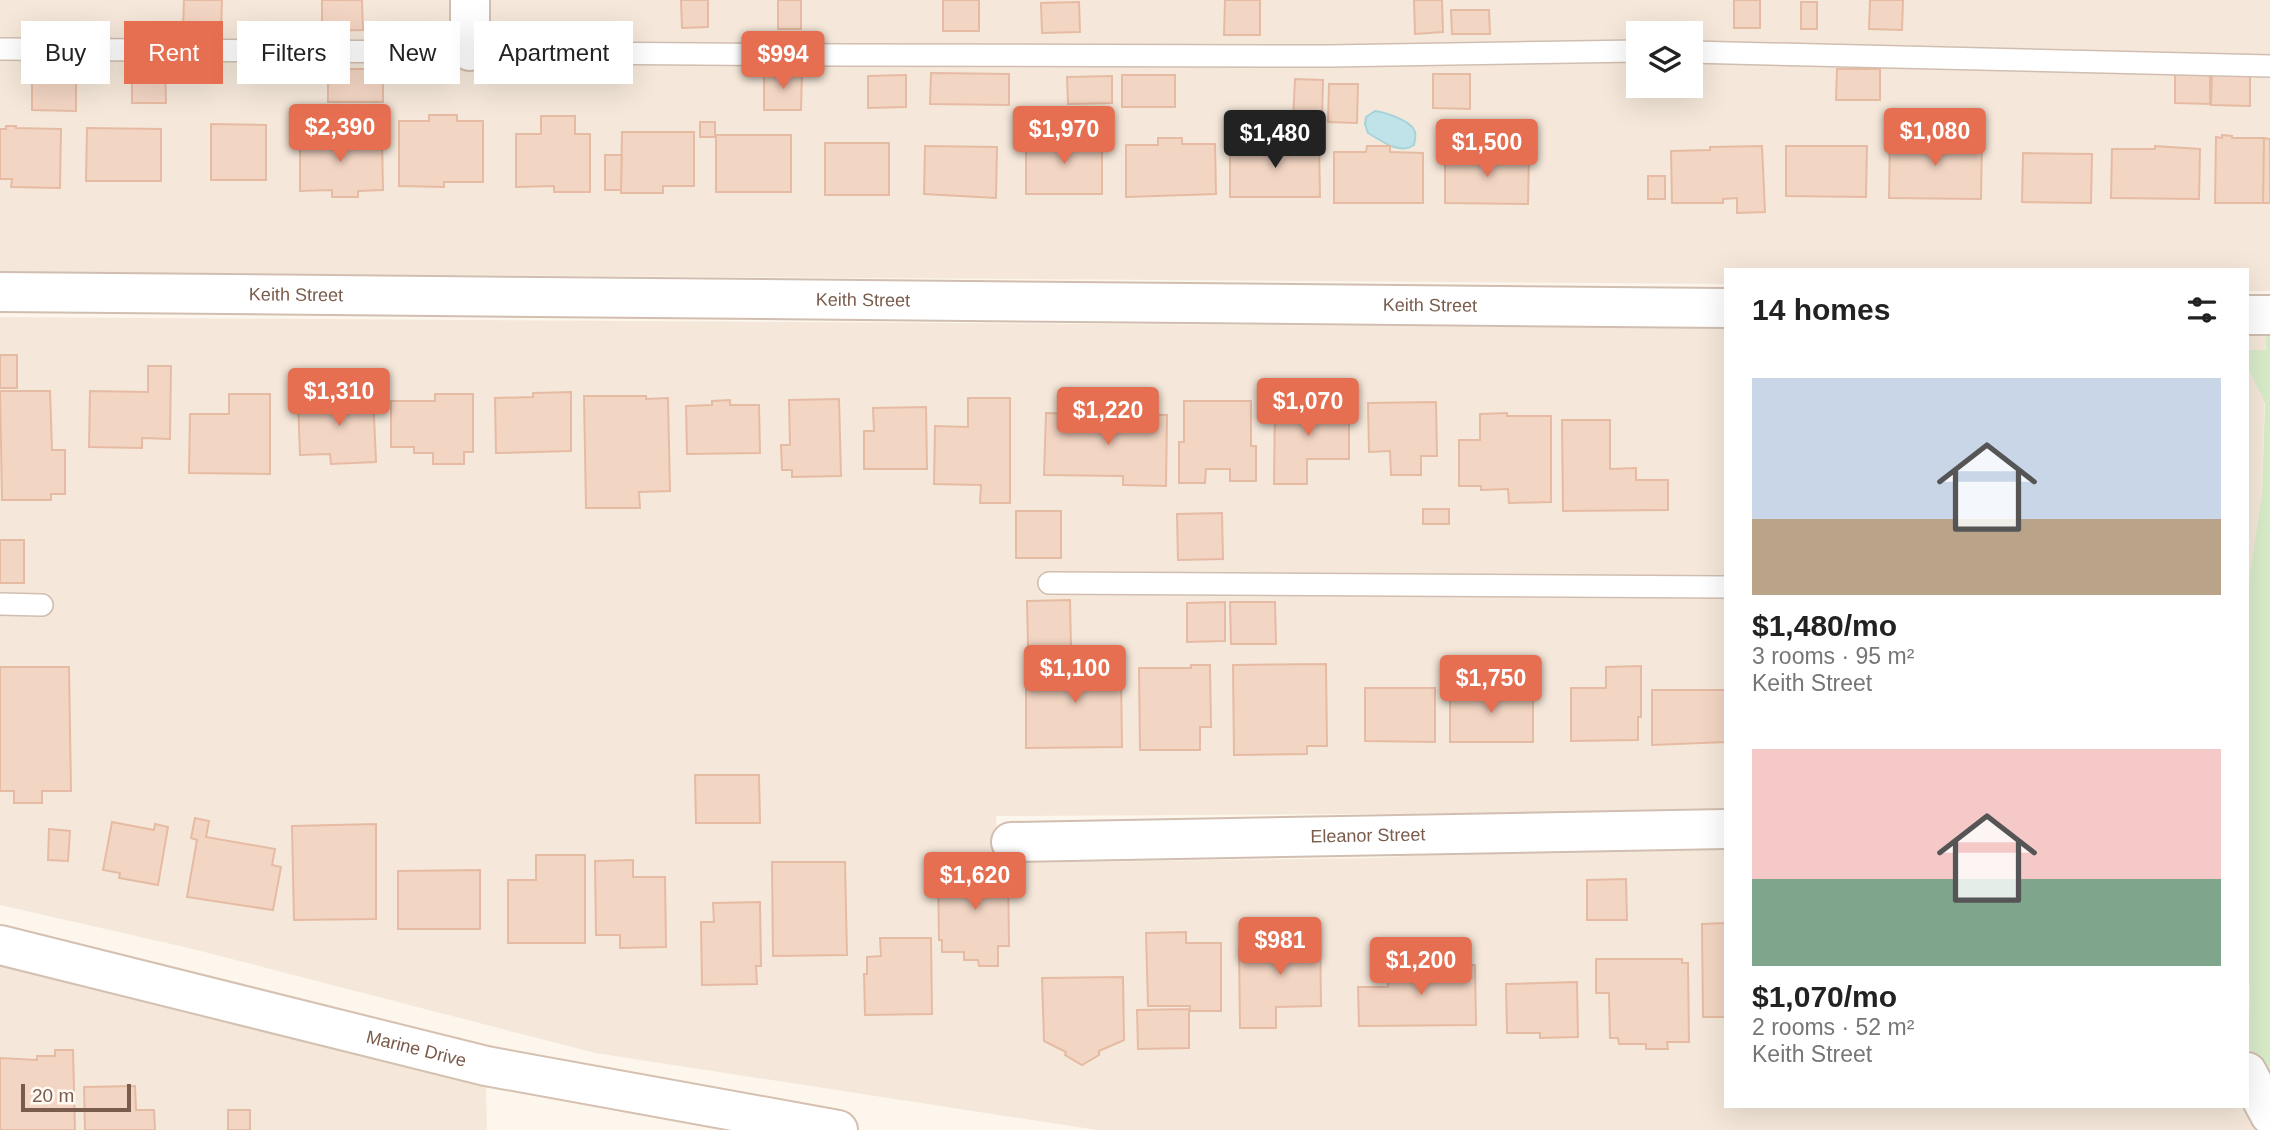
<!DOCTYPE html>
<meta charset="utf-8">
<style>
:root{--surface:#fff;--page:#f6f6f6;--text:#222;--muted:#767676;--accent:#e76f51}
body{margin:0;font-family:Helvetica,sans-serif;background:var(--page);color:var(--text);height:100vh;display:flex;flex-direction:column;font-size:26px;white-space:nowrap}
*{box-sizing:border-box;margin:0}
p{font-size:23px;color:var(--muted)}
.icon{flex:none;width:38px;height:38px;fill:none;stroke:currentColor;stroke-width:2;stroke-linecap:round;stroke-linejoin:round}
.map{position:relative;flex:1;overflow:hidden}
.drawer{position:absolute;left:1724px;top:268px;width:525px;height:840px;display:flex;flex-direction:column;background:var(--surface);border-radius:0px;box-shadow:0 7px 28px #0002}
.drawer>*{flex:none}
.hud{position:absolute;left:21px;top:21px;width:665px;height:63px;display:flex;gap:14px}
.fabs{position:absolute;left:1626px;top:21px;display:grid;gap:14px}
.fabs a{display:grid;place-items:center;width:77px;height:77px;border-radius:0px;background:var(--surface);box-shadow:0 7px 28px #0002;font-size:35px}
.scale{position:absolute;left:21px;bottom:18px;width:110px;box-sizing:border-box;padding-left:7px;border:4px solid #7a5c4d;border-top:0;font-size:19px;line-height:24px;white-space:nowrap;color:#7a5c4d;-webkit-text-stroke:5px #fffaf3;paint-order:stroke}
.price{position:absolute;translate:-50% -60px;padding:0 16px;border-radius:7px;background:var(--accent);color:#fff;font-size:23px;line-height:46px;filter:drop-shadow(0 2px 4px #0008)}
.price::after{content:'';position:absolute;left:50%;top:42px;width:21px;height:16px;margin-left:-10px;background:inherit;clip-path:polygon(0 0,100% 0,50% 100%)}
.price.current{background:#222;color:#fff}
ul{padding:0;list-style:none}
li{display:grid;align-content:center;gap:14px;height:371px;padding:0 28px}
li span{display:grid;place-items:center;height:217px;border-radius:0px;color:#555}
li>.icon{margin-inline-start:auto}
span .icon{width:126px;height:126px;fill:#fffc;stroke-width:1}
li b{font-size:30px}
h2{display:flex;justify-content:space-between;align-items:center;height:84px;padding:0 28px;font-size:30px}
.chip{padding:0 24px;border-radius:0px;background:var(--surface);box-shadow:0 7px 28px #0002;font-size:24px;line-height:63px}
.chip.current{background:var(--accent);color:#fff}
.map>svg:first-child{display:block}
</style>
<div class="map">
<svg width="2270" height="1130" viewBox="0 0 2270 1130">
<rect width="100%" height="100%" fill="#fdf6ec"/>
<path fill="#f5e8da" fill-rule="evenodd" d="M0 0H450V51L489 0H2270V291H2247V270H1726L1725 284 0 272ZM1638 33H1690V86H1638Z
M0 317 1725 328V812L996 816 998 863 1375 858 1549 847 1725 844 1726 1106H2241L2251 1120 2254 1130H1097L595 1053 193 949 0 905Z
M2247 336H2266L2248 1047 2247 1046Z
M0 963 486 1084 487 1130H0Z"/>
<path fill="#d8ecc9" d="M2266 336H2270V1082L2248 1047 2250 985 2247 982V595L2262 495 2265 403 2247 366V350H2266Z"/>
<path fill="#bfe3e8" stroke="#a5d3da" stroke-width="2" d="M1375 111C1385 112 1407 120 1413 128 1417 133 1415 139 1414 145 1399 155 1382 141 1368 133L1365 124 1366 117Z"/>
<path fill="#f3d5c3" stroke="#e6bba3" stroke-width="2" d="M184 0H222L221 31 183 30Z
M322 0H362L363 30 322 31Z
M681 0H708V27L682 28Z
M778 0H801V29H778Z
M943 0H979V31H943Z
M1225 0H1260V35H1224Z
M1414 0H1442L1443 32 1415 34Z
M1734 0H1760V28H1734Z
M1870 0H1903L1902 30 1869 29Z
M1079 2 1080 32 1042 33 1041 3Z
M1801 2H1817V29H1801Z
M1451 10H1489L1490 34H1452Z
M165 67 166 103H132V68Z
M32 69H76V111L32 110Z
M328 69H383V102H328Z
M1837 69H1880V100H1836Z
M764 73H802L801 110H764Z
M931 73 1009 74V105L930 104Z
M2175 73 2210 74V104L2175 103Z
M1433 74H1470V109L1433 108Z
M906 75V107L868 108V76Z
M1122 75H1175V107H1122Z
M2212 75H2250V106L2211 105Z
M1112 76V103L1068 104 1067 77Z
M1295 79 1323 80 1322 121H1293Z
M1329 84H1358L1357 123 1328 122Z
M429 115H457V121H483V182H444V187L399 186V121H429Z
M541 116H575V134H590V192H554V186L516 187V134H541Z
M700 122H715V137H700Z
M211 124 266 125V180H211Z
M6 126H16V128L61 129 60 188 11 187 12 179H0V129H6Z
M87 128 161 129V181H86Z
M300 132H335V139H382L383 190 358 191V197H332V190L300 191Z
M622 132H694V186H663V193H621Z
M1890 133 1903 134V137L1970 138V135H1982L1981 199 1889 198Z
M716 135H791V192H716Z
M2222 135 2232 136V138H2264L2263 203H2215L2216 137 2222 138Z
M1026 137H1102V194H1026Z
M1262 137H1280V145L1319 144 1320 197H1230V145H1262Z
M1158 138H1182V144H1215L1216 194 1126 197V145H1158Z
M2264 138 2270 139V203H2263Z
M825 143H889V195H825Z
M925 146 997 147 996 198 924 194Z
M1367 146H1390V152L1423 153V203H1334V152H1366Z
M1762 146 1765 212 1737 213V198L1723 199V203H1672L1671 151 1710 150V147Z
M1786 146H1867L1866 197 1786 196Z
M2155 146 2200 149 2199 199 2111 198 2112 149H2155Z
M2023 153 2092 154 2091 203 2022 202Z
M1445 154H1529L1528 204 1445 203Z
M605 155H622L621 190H605Z
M1648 176H1665V199H1648Z
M0 355H17V388H0Z
M148 366H171L170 439 142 438V448L89 447 90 391 148 392Z
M0 391H50L52 450H65V494H51V500H2Z
M571 392V451L496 453 495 398 533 397V393Z
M373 393 376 462 331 464 330 454 300 455 298 401 335 399V394Z
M229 394H270V474L189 473 190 414H229Z
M435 394H473V452H464V464H433V453H414V447H391V401H435Z
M584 396H646V399L668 398 670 491 639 492 640 508H586Z
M968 398H1010V503H980L981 485 934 484 935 426 968 427Z
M839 399 841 476 792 477V470H782L781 445H790L789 400Z
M730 400V405H759L760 453 687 454 686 406 712 405V401Z
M1184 401H1251V446H1256V481H1230V469H1206L1205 483H1179V442H1184Z
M1275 401H1314V406H1349V459H1307V484H1274Z
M1436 402 1437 456H1421V475H1391L1390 451 1369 452 1368 403Z
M926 407 927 469H864V431H874L873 408Z
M1046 413 1167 415 1166 486 1123 485V476L1044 475Z
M1507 413V416H1551V502L1509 503 1508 489 1481 490V486H1459V440H1480V414Z
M1562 420H1610V469L1636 468V480H1668V510L1563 511Z
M1423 509H1449V524H1423Z
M1016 511H1061V558H1016Z
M1222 513 1223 559 1178 560 1177 514Z
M0 540H24V583H0Z
M1070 600 1071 647H1028L1027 601Z
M1225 602V641L1187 642V603Z
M1230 602H1275L1276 644H1231Z
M1074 652H1110V671H1121L1122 747 1026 748V672L1075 671Z
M1326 664 1327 746H1307V754L1234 755 1233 665Z
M1191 665H1210L1211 727H1200V750H1140L1139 668H1191Z
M1641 666V717H1638V740L1571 741V688H1606V667Z
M0 667H69L71 791H42V803H14V791H0Z
M1365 688H1435V742L1365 741Z
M1450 688 1533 689V742H1450Z
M1652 690H1726V742L1652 745Z
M695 775H759L760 823H696Z
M195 818 209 821 206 837 275 849 272 865 281 867 273 910 187 897 197 840 191 838Z
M112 822 154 830 155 824 168 827 158 885 119 878 120 873 103 870Z
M376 824V919L294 920 292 826Z
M49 829 70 831 68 861 48 860Z
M536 855H585V943H508V880H536Z
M633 860V877H665L666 947 620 948V935H596L595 861Z
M772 862H845L847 955 773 956Z
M974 864H1008L1009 946H998V966H979L978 960H964V952H942V940H939L938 872H974Z
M480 870V929H398V871Z
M1626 879 1627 920H1587V880Z
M760 902 761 966H756L757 984 702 985 701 922H714L713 903Z
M1726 923V1017H1703L1702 924Z
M1282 925H1320L1321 1006 1276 1007V1028H1240L1239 948H1282Z
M1186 932V943H1221V1011H1190V1006H1148L1146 933Z
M880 938H931L932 1014 865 1015 864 974H867V957L881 956Z
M1596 959H1682V963H1688L1689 1042H1667L1668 1049H1646V1044H1619L1618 1038H1610L1609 993H1596Z
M1475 965 1476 1025 1359 1026 1358 987H1388V966Z
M1123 977 1124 1040 1099 1051V1055L1082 1065 1065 1055 1066 1052 1044 1041 1042 978Z
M1577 982 1578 1037 1540 1038V1033H1507L1506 984Z
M1189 1009V1048L1138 1049 1137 1010Z
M55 1050H73L75 1130H0V1058L37 1060V1056H55Z
M135 1086 136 1110H154L155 1130H85L84 1087Z
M228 1110H250V1130H228Z"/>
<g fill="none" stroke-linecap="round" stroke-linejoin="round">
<defs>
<path id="lane" d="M0 49 845 55 1329 56 1638 51
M1690 52 2270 66
M1049 583 1726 587
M0 604 42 605"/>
<g id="street">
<path d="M470 51V0"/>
<path id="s1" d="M0 292 1726 308"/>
<path d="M2247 315H2270"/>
<path id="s2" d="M1011 842 1726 829"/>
<path d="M2247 1072 2270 1115"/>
</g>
<g id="secondary">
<path id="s3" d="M0 945 486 1066 838 1130"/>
</g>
</defs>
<use href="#lane" stroke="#d1beb0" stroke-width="24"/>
<use href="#street" stroke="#d1beb0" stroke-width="42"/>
<use href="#secondary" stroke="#d6c0b0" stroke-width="42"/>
<use href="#lane" stroke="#fff" stroke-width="21"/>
<use href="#street" stroke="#fff" stroke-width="38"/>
<use href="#secondary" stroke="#fff" stroke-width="38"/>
</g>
<g text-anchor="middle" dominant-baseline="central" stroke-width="6" stroke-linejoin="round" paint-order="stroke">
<g font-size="18" fill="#7a5c4d" stroke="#fffaf3">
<text stroke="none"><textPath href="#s1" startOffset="296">Keith Street</textPath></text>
<text stroke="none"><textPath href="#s1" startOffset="863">Keith Street</textPath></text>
<text stroke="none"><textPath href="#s1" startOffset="1430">Keith Street</textPath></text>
<text stroke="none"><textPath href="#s2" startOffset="357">Eleanor Street</textPath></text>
<text stroke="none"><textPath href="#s3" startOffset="429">Marine Drive</textPath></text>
</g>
</g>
</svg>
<div class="fabs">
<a><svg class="icon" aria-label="layers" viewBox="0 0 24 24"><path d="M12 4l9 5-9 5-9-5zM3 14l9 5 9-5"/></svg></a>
</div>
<div class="scale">20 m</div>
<b class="price" style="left:783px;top:91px">$994</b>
<b class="price" style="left:340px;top:164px">$2,390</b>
<b class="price" style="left:1064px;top:166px">$1,970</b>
<b class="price" style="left:1935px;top:168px">$1,080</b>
<b class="price current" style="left:1275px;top:170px">$1,480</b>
<b class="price" style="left:1487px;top:179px">$1,500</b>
<b class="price" style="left:339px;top:428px">$1,310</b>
<b class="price" style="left:1308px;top:438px">$1,070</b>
<b class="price" style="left:1108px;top:447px">$1,220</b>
<b class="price" style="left:1075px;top:705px">$1,100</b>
<b class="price" style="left:1491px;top:715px">$1,750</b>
<b class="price" style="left:975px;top:912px">$1,620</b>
<b class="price" style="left:1280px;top:977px">$981</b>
<b class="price" style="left:1421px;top:997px">$1,200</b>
<div class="hud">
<a class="chip">Buy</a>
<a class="chip current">Rent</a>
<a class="chip">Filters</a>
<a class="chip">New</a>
<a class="chip">Apartment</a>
</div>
<section class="drawer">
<h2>14 homes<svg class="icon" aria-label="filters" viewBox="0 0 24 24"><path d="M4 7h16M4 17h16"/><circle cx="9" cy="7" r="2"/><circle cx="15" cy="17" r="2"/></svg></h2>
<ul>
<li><span style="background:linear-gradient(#c9d6e8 65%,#b9a48a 0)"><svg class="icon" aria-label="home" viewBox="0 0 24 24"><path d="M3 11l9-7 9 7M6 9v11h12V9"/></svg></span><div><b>$1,480/mo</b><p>3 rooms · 95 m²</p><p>Keith Street</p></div></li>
<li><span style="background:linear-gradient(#f6c9c9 60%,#7fa58c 0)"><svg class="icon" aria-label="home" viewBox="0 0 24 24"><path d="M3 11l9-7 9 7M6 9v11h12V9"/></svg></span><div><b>$1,070/mo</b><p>2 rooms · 52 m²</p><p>Keith Street</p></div></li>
</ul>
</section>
</div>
